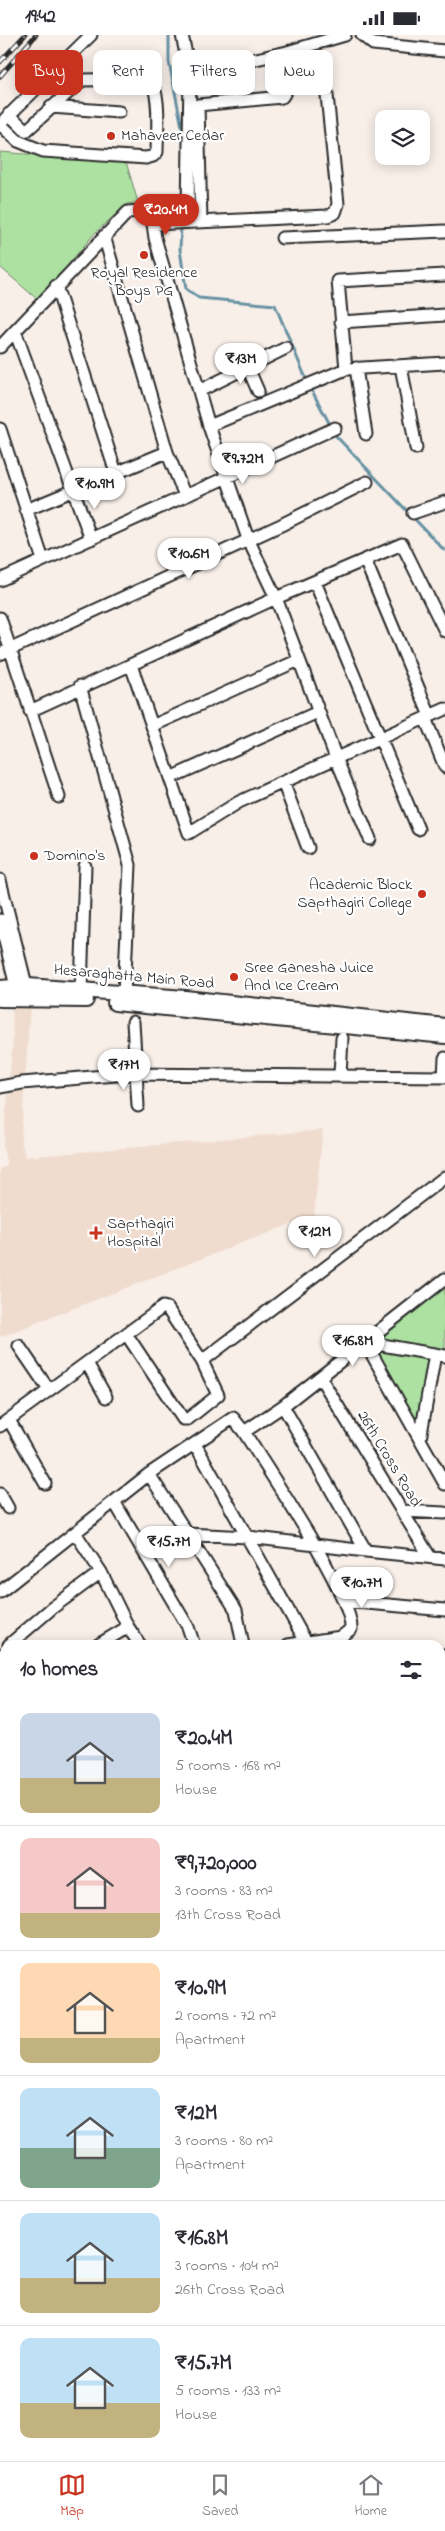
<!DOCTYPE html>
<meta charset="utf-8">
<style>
:root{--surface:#fff;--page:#f2f2f3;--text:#2b2b33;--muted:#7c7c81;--line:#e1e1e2;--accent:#c8321e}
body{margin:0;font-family:"Indie Flower",sans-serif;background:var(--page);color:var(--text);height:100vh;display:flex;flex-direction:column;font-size:19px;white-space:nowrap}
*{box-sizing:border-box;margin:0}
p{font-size:16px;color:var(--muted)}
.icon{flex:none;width:28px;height:28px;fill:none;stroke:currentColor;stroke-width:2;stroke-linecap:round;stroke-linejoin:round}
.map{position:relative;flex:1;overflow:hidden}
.panel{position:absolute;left:0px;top:1605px;width:445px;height:821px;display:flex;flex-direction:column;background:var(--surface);border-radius:15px 15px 0 0;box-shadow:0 2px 12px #0003}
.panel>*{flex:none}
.hud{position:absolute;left:15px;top:15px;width:415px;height:45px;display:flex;gap:10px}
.controls{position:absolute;left:375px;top:75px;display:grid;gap:10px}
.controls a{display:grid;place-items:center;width:55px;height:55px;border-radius:10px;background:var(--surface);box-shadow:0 2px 12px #0003;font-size:25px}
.price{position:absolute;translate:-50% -42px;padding:0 11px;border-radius:18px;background:#fff;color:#222;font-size:16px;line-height:32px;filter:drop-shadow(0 1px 2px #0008)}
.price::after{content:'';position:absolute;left:50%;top:30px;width:15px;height:11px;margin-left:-8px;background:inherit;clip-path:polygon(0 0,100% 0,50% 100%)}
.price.on{background:var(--accent);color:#fff}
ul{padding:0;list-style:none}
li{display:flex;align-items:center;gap:15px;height:125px;padding:0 20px}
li+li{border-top:1px solid var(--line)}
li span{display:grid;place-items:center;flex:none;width:140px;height:100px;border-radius:10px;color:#555}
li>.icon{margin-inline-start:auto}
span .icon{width:60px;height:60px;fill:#fffc;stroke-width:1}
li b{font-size:21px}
h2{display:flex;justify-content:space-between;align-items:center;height:60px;padding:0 20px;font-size:21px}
.tag{padding:0 18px;border-radius:10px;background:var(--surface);box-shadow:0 2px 12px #0003;font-size:18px;line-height:45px}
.tag.on{background:var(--accent);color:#fff}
.status{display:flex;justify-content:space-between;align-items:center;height:35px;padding:0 25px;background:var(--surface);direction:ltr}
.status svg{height:14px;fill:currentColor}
.tab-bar{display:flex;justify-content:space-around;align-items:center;height:70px;border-top:1px solid var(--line);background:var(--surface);font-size:14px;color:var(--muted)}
.tab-bar a{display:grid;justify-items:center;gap:2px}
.tab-bar .on{color:var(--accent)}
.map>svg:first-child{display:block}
</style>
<div class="status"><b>19:42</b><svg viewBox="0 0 49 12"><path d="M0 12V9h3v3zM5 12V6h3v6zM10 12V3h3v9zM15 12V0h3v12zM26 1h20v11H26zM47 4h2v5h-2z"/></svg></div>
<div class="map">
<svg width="445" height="2426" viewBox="0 0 445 2426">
<rect width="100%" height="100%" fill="#f8efe9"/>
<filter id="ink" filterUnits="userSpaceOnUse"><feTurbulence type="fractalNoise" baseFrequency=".02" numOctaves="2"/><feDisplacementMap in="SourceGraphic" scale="10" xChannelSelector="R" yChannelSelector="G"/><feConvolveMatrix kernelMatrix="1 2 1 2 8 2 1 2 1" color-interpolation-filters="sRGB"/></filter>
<g filter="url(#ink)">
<path fill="#f0dcce" d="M12 971 30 972 21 1105 25 1122 323 1095 314 1180 0 1302V1134L7 1131 3 1112 13 1004Z
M0 2275H5V2421H193V2426H0Z"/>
<path fill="#ade1a2" stroke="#6c8666" d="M0 117 126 127 138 167 127 169 95 198 38 265 0 232Z
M445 1250V1317L376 1304Z
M374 1314 428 1323 418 1394Z
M0 2354H5V2406H0Z"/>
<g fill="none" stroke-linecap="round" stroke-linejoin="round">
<path stroke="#6892a3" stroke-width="3" d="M169 0V27L184 102
M181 180 183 148
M181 191 180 215 186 254 199 263 275 270 307 346
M310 352 336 401 444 515"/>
<defs>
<path id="minor" d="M362 0 373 9 445 16
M190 39 287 17 345 0
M51 72 119 77
M5 84 91 0
M0 89 18 106 43 116 146 123 153 121 157 117C157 100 162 54 148 44L82 45 26 96 9 79
M178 188 188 176 190 39 182 0
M153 189 327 181 335 178 338 169 326 50 320 47 290 49 282 62 198 70 201 187
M104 201 167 417 185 461
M282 203 445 196
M56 251 116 438
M341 287 445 280
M15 296 91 504
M0 312 128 177 151 175 155 203 209 391 248 504 276 563 336 723 370 804
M401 331 416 413
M248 333 258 356
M356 333 366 399
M346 334 338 246 445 240
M199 356 286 313
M209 391 346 334 445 328
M0 394 43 525
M26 475 167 417
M413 478 445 467
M365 525 430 681
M0 545 335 393
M315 547 418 794
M0 583 59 762
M0 619 281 490 367 447
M131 630 189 798 239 767 445 674
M80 651 130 830 124 960
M30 676 276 563 402 509 445 596
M425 683 445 732
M152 691 299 625
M170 743 318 677
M283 747 308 813
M0 845 28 958
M0 885 18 960
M81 956 85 831
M133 987 138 1071
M340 1040 342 1003
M444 1042 445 1023
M0 1052 22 1048 128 1039 445 1042
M365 1307 445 1449
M365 1307 445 1321
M19 1311 49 1355
M202 1326 445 1142
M87 1328 106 1362
M320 1342 430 1522
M283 1371 366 1516 445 1524
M9 1385 45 1448
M0 1391 163 1272 167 1273 202 1326 218 1360 188 1384H183L127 1300
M244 1397 283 1371 445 1244
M420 1404 435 1319
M195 1409 306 1607
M149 1439 236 1575 243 1610
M0 1459 8 1473
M115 1468 188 1592 194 1610
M402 1476 445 1478
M76 1499 101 1537 128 1592 140 1610
M187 1499 248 1502 366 1516
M0 1557 149 1439 233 1383 244 1397C267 1434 353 1560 351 1594L341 1602V1610
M344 1566 445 1575
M9 1610 52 1573 101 1537
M98 1610 128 1592
M288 1610 341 1602
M0 1620 5 1639
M440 1620H445
M440 1670 445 1671
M0 1673 5 1671
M440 1717H445
M440 1765 445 1766
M0 1792 5 1791
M440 1815H445
M440 1859H445
M440 1904H445
M0 1955 5 1954
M0 2009 5 2008
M0 2056 5 2055
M0 2108H5
M0 2155H5
M0 2186H5
M0 2232H5
M441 2270 442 2426
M212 2421V2426
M265 2421V2426
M394 2421V2426
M330 2426V2421"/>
<path id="major" d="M0 953 28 951 185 963 445 991
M0 964 86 965
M115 968 445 1001"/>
</defs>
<use href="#minor" stroke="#2b2b2b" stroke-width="15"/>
<use href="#major" stroke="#2b2b2b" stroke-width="18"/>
<use href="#minor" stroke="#fff" stroke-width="11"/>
<use href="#major" stroke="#fff" stroke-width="14"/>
<defs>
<path id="rail" d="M0 27 25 0
M0 41 36 0"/>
</defs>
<use href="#rail" stroke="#2b2b2b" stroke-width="5"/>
<use href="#rail" stroke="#fff" stroke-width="3" stroke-dasharray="9" stroke-linecap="butt"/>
</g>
</g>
<g fill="#c8321e" stroke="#fff" stroke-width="2">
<circle cx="111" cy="101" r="5"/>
<circle cx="144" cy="220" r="5"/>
<circle cx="34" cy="821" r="5"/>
<circle cx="422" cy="859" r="5"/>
<circle cx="234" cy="942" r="5"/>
<path d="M93.5 1190.5h5v5h5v5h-5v5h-5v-5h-5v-5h5z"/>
</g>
<g text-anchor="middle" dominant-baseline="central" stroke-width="4.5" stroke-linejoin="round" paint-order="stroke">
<g font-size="16" fill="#2b2b2b" stroke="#fff" text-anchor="start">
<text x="121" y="101">Mahaveer Cedar</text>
<text x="144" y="238" text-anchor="middle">Royal Residence<tspan x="144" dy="18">Boys PG</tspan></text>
<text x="44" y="821">Domino's</text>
<text x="412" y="850" text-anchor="end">Academic Block<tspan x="412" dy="18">Sapthagiri College</tspan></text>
<text x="244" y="933">Sree Ganesha Juice<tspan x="244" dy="18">And Ice Cream</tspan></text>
<text x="107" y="1189">Sapthagiri<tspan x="107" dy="18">Hospital</tspan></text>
</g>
<g font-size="16" fill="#2b2b2b" stroke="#fff">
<text transform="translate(134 942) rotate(5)">Hesaraghatta Main Road</text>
<text transform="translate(389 1424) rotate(59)">26th Cross Road</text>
</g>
</g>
</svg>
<div class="controls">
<a><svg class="icon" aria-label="layers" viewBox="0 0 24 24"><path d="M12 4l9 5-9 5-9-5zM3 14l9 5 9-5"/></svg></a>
</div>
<b class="price on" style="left:166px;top:201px">₹20.4M</b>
<b class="price" style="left:241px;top:350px">₹13M</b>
<b class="price" style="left:243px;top:450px">₹9.72M</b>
<b class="price" style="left:95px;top:475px">₹10.9M</b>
<b class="price" style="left:189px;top:545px">₹10.6M</b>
<b class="price" style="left:124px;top:1056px">₹17M</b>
<b class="price" style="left:315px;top:1223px">₹12M</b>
<b class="price" style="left:353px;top:1332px">₹16.8M</b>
<b class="price" style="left:169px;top:1533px">₹15.7M</b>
<b class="price" style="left:362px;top:1574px">₹10.7M</b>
<div class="hud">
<a class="tag on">Buy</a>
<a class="tag">Rent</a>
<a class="tag">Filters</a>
<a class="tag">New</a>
</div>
<section class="panel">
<h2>10 homes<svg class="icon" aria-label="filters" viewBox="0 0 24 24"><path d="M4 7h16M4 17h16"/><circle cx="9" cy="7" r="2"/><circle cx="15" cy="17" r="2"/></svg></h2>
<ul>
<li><span style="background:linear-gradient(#c9d6e8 65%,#c2b280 0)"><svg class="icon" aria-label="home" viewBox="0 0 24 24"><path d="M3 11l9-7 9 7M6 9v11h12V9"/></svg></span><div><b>₹20.4M</b><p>5 rooms · 168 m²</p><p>House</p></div></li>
<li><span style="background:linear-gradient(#f6c9c9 75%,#c2b280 0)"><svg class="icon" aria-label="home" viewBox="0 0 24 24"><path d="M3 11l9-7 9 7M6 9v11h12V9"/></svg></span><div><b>₹9,720,000</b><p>3 rooms · 83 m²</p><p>13th Cross Road</p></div></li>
<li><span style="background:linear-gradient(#ffd9b3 75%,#c2b280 0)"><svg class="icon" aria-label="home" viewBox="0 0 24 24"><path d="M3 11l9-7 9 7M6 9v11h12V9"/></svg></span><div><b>₹10.9M</b><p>2 rooms · 72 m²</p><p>Apartment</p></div></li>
<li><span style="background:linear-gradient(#bfe0f5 60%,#7fa58c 0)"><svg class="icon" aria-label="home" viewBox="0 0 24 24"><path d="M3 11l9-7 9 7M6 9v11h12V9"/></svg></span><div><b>₹12M</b><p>3 rooms · 80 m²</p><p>Apartment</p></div></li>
<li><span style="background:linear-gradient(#bfe0f5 65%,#c2b280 0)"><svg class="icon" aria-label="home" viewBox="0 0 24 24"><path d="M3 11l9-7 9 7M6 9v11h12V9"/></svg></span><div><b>₹16.8M</b><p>3 rooms · 104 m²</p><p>26th Cross Road</p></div></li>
<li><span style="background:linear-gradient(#bfe0f5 65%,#c2b280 0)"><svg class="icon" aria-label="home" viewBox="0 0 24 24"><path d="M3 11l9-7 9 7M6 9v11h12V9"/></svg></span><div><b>₹15.7M</b><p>5 rooms · 133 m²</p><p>House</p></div></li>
</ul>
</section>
</div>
<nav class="tab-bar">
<a class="on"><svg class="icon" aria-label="map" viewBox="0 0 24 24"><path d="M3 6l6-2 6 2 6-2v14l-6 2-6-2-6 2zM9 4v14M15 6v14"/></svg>Map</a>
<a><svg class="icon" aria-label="saved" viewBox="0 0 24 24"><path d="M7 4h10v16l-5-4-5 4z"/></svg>Saved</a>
<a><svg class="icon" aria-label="home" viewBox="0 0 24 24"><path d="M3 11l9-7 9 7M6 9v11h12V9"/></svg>Home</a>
</nav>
